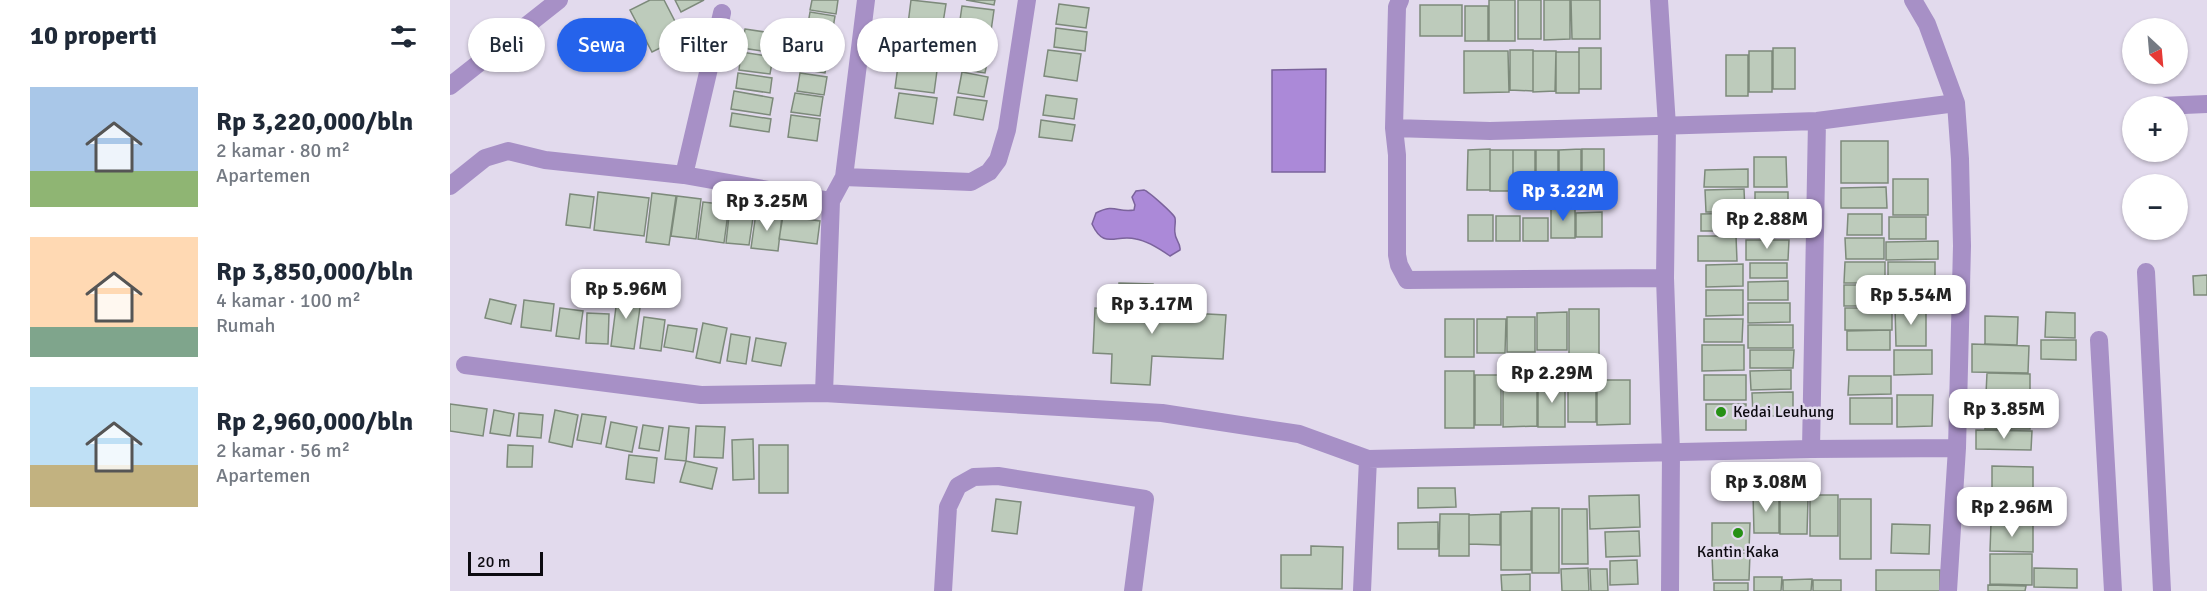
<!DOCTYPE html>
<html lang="id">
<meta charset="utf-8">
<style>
:root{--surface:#fff;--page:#f2f2f3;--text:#1f2937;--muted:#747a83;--accent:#2563eb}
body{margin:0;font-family:Signika,sans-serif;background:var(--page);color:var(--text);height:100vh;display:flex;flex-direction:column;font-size:22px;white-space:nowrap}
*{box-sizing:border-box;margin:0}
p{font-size:20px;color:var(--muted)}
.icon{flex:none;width:33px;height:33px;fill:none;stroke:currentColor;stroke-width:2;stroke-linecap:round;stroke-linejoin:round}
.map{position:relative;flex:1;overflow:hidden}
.side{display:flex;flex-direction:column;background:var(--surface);width:450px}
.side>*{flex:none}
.top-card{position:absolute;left:18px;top:18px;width:570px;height:54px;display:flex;gap:12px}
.needle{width:39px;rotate:154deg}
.controls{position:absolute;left:1672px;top:18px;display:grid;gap:12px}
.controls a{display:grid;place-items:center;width:66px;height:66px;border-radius:50%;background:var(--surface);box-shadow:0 2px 4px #0004;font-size:30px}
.scale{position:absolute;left:18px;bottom:15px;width:75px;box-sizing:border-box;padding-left:6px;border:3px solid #0c0a10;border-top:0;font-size:16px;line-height:21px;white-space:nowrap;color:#0c0a10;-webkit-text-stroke:4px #e2daed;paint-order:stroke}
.price{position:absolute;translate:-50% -51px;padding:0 14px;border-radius:12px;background:#fff;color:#222;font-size:20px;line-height:39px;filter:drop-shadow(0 2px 3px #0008)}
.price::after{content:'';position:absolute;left:50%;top:36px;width:18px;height:14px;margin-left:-9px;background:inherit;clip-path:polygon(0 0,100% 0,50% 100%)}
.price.current{background:var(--accent);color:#fff}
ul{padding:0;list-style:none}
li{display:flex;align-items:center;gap:18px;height:150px;padding:0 30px}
li span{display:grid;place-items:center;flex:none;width:168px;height:120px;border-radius:0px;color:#555}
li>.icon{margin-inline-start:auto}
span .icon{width:72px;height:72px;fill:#fffc;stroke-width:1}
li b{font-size:26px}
h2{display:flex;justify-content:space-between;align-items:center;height:72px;padding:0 30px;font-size:26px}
.pill{padding:0 21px;border-radius:27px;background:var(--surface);box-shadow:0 2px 4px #0004;font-size:21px;line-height:54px}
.pill.current{background:var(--accent);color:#fff}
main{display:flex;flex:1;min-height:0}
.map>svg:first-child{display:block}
</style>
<main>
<section class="side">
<h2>10 properti<svg class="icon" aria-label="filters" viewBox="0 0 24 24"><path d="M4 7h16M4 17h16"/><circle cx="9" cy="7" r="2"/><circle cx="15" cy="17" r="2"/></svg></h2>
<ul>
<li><span style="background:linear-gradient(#a9c7e8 70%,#8fb573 0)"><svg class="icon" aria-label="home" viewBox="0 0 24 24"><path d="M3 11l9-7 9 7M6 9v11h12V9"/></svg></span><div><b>Rp 3,220,000/bln</b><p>2 kamar · 80 m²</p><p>Apartemen</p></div></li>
<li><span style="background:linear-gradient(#ffd9b3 75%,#7fa58c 0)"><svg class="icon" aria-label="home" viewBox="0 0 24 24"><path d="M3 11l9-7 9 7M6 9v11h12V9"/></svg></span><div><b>Rp 3,850,000/bln</b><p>4 kamar · 100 m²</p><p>Rumah</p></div></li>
<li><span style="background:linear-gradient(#bfe0f5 65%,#c2b280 0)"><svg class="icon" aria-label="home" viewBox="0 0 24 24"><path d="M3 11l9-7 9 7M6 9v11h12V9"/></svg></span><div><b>Rp 2,960,000/bln</b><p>2 kamar · 56 m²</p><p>Apartemen</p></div></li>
</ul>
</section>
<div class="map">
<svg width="1757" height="591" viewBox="0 0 1757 591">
<rect width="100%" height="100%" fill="#e2daed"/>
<path fill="#ab89d8" stroke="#7b639c" stroke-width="1.5" d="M876 69 875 172H822V70Z
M694 190C698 191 724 214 725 218 726 223 724 228 725 233 725 240 731 243 730 250L720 256C710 249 698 241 686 239 665 234 654 250 642 224L646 213C665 203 667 213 684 210L685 205 682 197 686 191Z"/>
<path fill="#bdcbbb" stroke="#7d8a7b" stroke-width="1.5" d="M200 0H214L233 37 202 52 180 10Z
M225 0H254L231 12Z
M362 0H388L386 14 360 10Z
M461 0 496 4 492 29 458 24Z
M516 0H545L544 5Z
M1039 0H1065V41H1039Z
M1068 0H1091V39H1068Z
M1094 0H1120V39L1094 40Z
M1121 0H1150V39H1122Z
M609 4 639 8 636 28 606 24Z
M970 5H1012V36H970Z
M512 6 544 10 540 38 508 34Z
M1015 6H1038V41H1015Z
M360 12 385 16 382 34 357 30Z
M606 28 637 32 635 51 604 47Z
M295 29 328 34 325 53 292 48Z
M357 32 383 36 380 54 354 50Z
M513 44 540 48 535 73 508 69Z
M1129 48H1151V89H1129Z
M1323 48H1345V89H1323Z
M598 50 631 54 627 81 594 76Z
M1060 50H1083V91L1060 90Z
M353 51 378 55 375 73 350 69Z
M450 51 489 56 484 93 445 88Z
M1014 51H1058L1059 92 1014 93Z
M1083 51H1106L1105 91 1083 92Z
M1299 51H1322V92H1299Z
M291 52 323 57 320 74 289 70Z
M1106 52H1129V93H1106Z
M1276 55H1298V96H1276Z
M512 72 538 77 534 97 508 93Z
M288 73 322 78 320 93 286 88Z
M350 73 377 77 374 95 347 91Z
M284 91 323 98 320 115 281 109Z
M345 93 373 97 370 116 341 112Z
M449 93 487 98 483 124 445 118Z
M596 95 627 99 624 119 593 115Z
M507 97 537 101 533 120 504 115Z
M282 113 321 119 319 132 280 126Z
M341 115 370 119 367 141 338 137Z
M591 120 625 125 622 141 589 137Z
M1391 141H1438V183H1391Z
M1040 149V190H1017L1018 150Z
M1131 149V190L1109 191V150Z
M1132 149H1154V190H1132Z
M1040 150H1063V191H1040Z
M1063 150H1085V191H1063Z
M1086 150H1108V190H1086Z
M1304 157H1336L1337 187H1304Z
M1298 169V187H1254L1255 170Z
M1443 179H1478V215H1443Z
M1436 187 1437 208H1391V188Z
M1294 189 1295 212H1256L1255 190Z
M148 192 199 198 194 236 144 230Z
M1305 192H1338V212H1305Z
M202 193 226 196 219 245 196 242Z
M120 194 144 197 140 228 116 225Z
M227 196 251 199 246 239 221 236Z
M253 202 279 205 274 243 248 239Z
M1101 205H1125V238H1101Z
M280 207 304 211 299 245 276 243Z
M1152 212V237H1126V213Z
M306 213 332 216 328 251 301 248Z
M1291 213V231H1251V214Z
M1398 214H1432V235H1397Z
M1018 215H1043V241H1018Z
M333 216 370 221 367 244 329 239Z
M1046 216H1070V241H1046Z
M1299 216H1337V237H1299Z
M1439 217H1476V239H1439Z
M1073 218H1098V241H1073Z
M1248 236H1286L1287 261H1248Z
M1395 238H1434V259H1396Z
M1296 240H1339L1338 260H1296Z
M1488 241V259L1436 260V242Z
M1395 262H1435V283H1394Z
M1438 262H1485V279L1438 280Z
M1300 263H1337V278H1300Z
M1293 264V286L1256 287V265Z
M1757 275V295H1744L1743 276Z
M1338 281V300H1298V282Z
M1478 282V301L1441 302V283Z
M669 283 703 284 701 311 776 315 773 359 702 356 700 385 661 383 662 354 643 353 645 308 668 310Z
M1394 285H1437V306H1394Z
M1256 290H1293V315L1256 316Z
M168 291 192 294 184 349 161 346Z
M40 299 66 305 61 324 35 318Z
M74 300 104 304 101 331 71 327Z
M1298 303H1340V322L1298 323Z
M1445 307H1476V346H1446Z
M110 308 133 311 129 339 106 336Z
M1395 308H1442V330H1395Z
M1119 309H1149V355L1119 356Z
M1117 312V350H1087V313Z
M1596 312 1625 313V338L1595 337Z
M137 313 159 314 158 344 136 343Z
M1535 316 1568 317 1567 345 1535 344Z
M194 317 215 320 211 351 190 348Z
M1057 317H1085V352H1057Z
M995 319H1024V357H995Z
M1027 319H1056L1055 353H1027Z
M1254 319H1293L1292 342H1254Z
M253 323 277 328 270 363 246 358Z
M218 325 247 329 243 352 214 347Z
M1298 325H1343V348H1298Z
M1440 330V350H1397V331Z
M281 334 300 337 296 364 277 361Z
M306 338 336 343 331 366 302 361Z
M1591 340H1626V360L1591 359Z
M1522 344 1579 346 1578 373 1522 372Z
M1252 345H1294V370L1252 371Z
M1300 350H1344L1343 368H1300Z
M1444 350H1482V374L1444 375Z
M1341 370V389L1301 390 1300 371Z
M995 371H1024V428H995Z
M1537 373 1580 374V395L1536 394Z
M1025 375H1051V425H1025Z
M1254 375H1296V400H1254Z
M1399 376H1441V394L1398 395Z
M1147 380H1180V424L1147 425Z
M1088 381H1115V427H1088Z
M1053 384H1087V426L1053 427Z
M1118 390H1146V422H1118Z
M1343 392V416H1303L1302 393Z
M1447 395H1483L1482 426 1447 427Z
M1536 397 1581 398 1580 429H1535Z
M1400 398H1442V424H1400Z
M0 404 37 409 33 436 0 431Z
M1256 404H1296V430H1256Z
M44 410 64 414 60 436 40 433Z
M105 410 128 415 122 447 99 442Z
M69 413 93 415 91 438 67 436Z
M132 414 156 417 151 444 127 440Z
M161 422 187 427 182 452 156 447Z
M193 425 213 428 209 451 189 448Z
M219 426 239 428 236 461 215 459Z
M246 426 275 427 273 458 244 457Z
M1526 430 1582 431 1581 450 1526 449Z
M303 439 304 479 283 480 282 440Z
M58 445 83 446 82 467H57Z
M309 445H338V493H309Z
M179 455 207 458 204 483 176 479Z
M236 461 267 468 262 489 230 482Z
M1542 466 1583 467V494L1542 493Z
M968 488H1005L1006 507 968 508Z
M1303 494H1329V533H1304Z
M1189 495 1190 527 1140 529 1139 496Z
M1360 495H1388V536H1360Z
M1540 495 1582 496V521L1539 520Z
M546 499 571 502 567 534 542 531Z
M1330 499H1358L1357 534H1330Z
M1390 499H1421V559H1390Z
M1082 508H1109V573H1082Z
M1112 509H1137L1138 564H1112Z
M1081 511V570H1051V512Z
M990 514H1019V556H989Z
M1050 514V545L1019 544V515Z
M988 522V549H948V523Z
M1262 523H1300L1299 550 1262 551Z
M1541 523 1583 524V552L1540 551Z
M1442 524 1480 525 1479 554 1441 553Z
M1189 531 1190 556 1156 557 1155 532Z
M861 546 893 547 892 589 831 588V555H861Z
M1300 553 1299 580H1263L1262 554Z
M1540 554H1582V585L1540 584Z
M1187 560 1188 584 1160 585V561Z
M1138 568 1139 591H1112L1111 569Z
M1584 568 1627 569V588L1584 587Z
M1140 569H1157L1158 591H1141Z
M1426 570H1490V591H1426Z
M1080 574V591H1052L1051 575Z
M1304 577H1332L1331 591H1304Z
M1362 579 1361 591H1333V580Z
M1363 580H1391V591H1363Z
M1264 583H1298V591H1264Z
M1538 585 1576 586 1575 591H1538Z"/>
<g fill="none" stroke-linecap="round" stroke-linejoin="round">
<path stroke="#a790c6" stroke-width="18" d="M416 0 394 177 381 201 374 393 712 413 849 434 918 459 1361 449 1507 448
M950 0 947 7 944 128 947 155V255L949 265 957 280 1215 278
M1209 0 1217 126 1215 278 1221 452 1220 591
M1463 0 1477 24 1506 103 1510 159 1512 246 1507 448 1498 591
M1711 106 1757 104
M944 128 1040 131 1367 121 1506 103
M234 175 272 13
M394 177 521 182 539 172 548 160 557 130 577 0
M0 186 35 158 58 151 95 160 234 175 381 201
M1696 272 1712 591
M1649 340 1663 591
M15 365 251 395 374 393
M1361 449 1367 121
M493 591 498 507 508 486 524 477 548 476 695 499 683 591
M912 591 918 459"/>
<path stroke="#a790c6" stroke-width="18" d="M0 86 109 0"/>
</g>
<g fill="#269015" stroke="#e2daed" stroke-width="2">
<circle cx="1271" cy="412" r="6"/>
<circle cx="1288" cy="533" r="6"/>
</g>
<g text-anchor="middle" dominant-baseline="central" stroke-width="5" stroke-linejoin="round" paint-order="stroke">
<g font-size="16" fill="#0c0a10" stroke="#e2daed" text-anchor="start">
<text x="1283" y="412">Kedai Leuhung</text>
<text x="1288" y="552" text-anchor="middle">Kantin Kaka</text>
</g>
</g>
</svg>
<div class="controls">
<a><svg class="needle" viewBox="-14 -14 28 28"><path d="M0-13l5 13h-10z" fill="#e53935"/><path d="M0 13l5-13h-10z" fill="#747a83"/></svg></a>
<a>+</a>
<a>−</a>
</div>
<div class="scale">20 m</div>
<b class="price current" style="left:1113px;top:222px">Rp 3.22M</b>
<b class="price" style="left:317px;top:232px">Rp 3.25M</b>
<b class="price" style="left:1317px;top:250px">Rp 2.88M</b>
<b class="price" style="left:176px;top:320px">Rp 5.96M</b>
<b class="price" style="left:1461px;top:326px">Rp 5.54M</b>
<b class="price" style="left:702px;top:335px">Rp 3.17M</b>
<b class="price" style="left:1102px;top:404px">Rp 2.29M</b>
<b class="price" style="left:1554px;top:440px">Rp 3.85M</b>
<b class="price" style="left:1316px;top:513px">Rp 3.08M</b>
<b class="price" style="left:1562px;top:538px">Rp 2.96M</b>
<div class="top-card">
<a class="pill">Beli</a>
<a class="pill current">Sewa</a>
<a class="pill">Filter</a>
<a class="pill">Baru</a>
<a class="pill">Apartemen</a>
</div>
</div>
</main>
